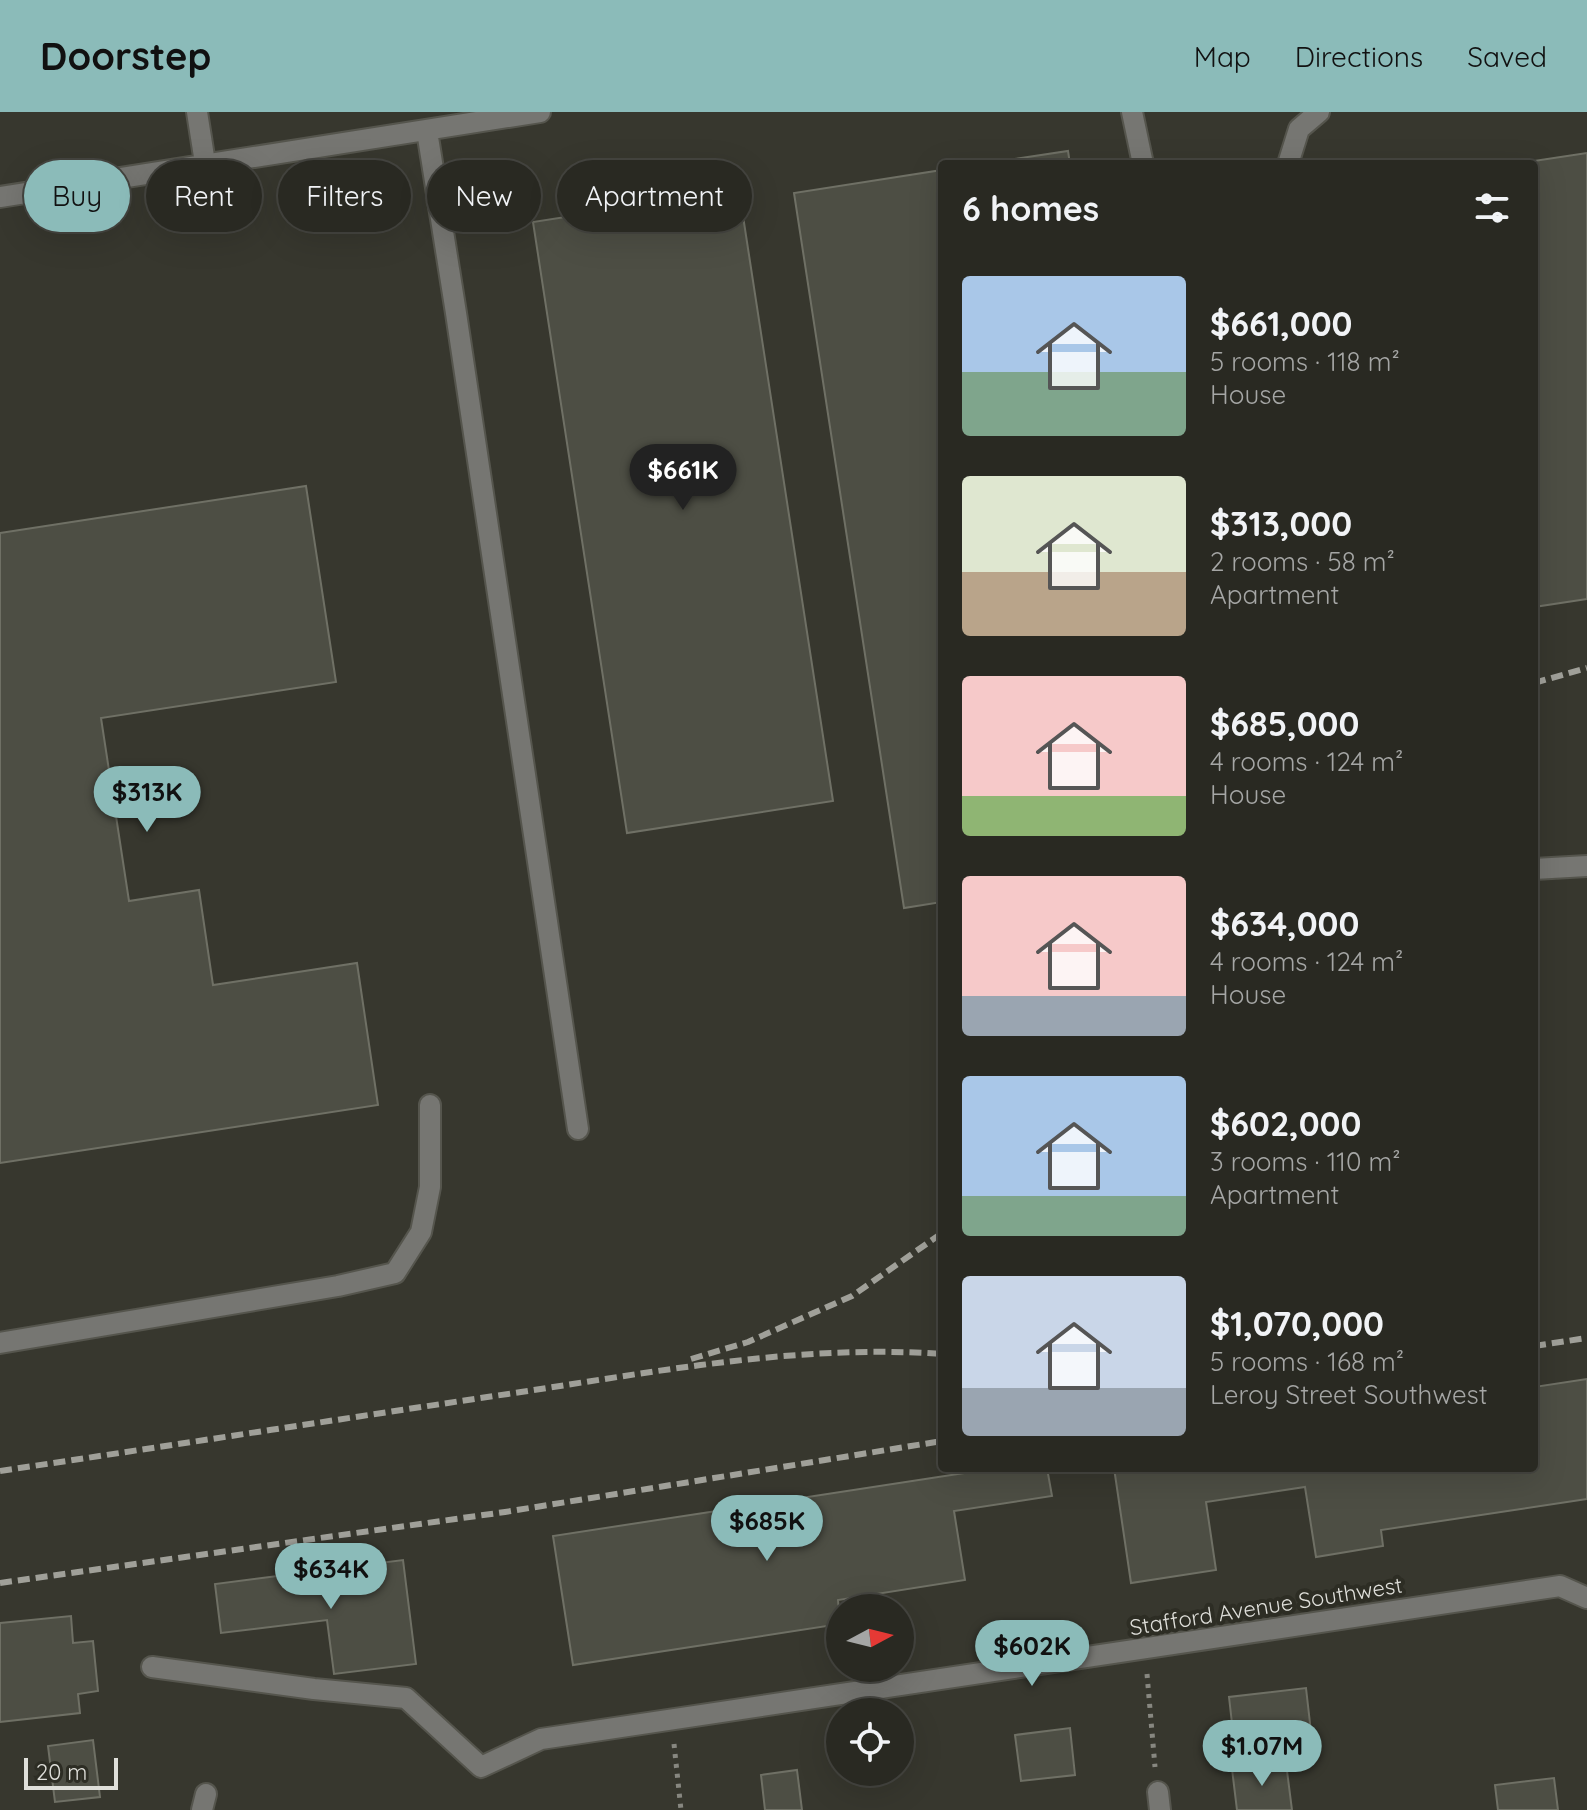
<!DOCTYPE html>
<meta charset="utf-8">
<style>
:root{--surface:#292922;--page:#31312a;--text:#f1f3f6;--muted:#a5a6a5;--line:#454540;--accent:#8bbbb9}
body{margin:0;font-family:Quicksand,sans-serif;background:var(--page);color:var(--text);height:100vh;display:flex;flex-direction:column;font-size:30px;white-space:nowrap}
*{box-sizing:border-box;margin:0}
p{font-size:26px;color:var(--muted)}
.icon{flex:none;width:44px;height:44px;fill:none;stroke:currentColor;stroke-width:2;stroke-linecap:round;stroke-linejoin:round}
.map{position:relative;flex:1;overflow:hidden}
.drawer{position:absolute;left:938px;top:48px;width:600px;height:1312px;display:flex;flex-direction:column;background:var(--surface);border-radius:8px;box-shadow:0 8px 32px #0002,0 0 0 2px var(--line)}
.drawer>*{flex:none}
.banner{position:absolute;left:24px;top:48px;width:760px;height:72px;display:flex;gap:16px}
.needle{width:52px;rotate:83deg}
.controls{position:absolute;left:826px;top:1482px;display:grid;gap:16px}
.controls a{display:grid;place-items:center;width:88px;height:88px;border-radius:50%;background:var(--surface);box-shadow:0 8px 32px #0002,0 0 0 2px var(--line);font-size:40px}
.scale{position:absolute;left:24px;bottom:20px;width:94px;box-sizing:border-box;padding-left:8px;border:4px solid #dfdfda;border-top:0;font-size:22px;line-height:28px;white-space:nowrap;color:#dfdfda;-webkit-text-stroke:6px #2d2d24;paint-order:stroke}
.price{position:absolute;translate:-50% -68px;padding:0 18px;border-radius:28px;background:var(--accent);color:#111;font-size:26px;line-height:52px;filter:drop-shadow(0 2px 4px #0008)}
.price::after{content:'';position:absolute;left:50%;top:48px;width:24px;height:18px;margin-left:-12px;background:inherit;clip-path:polygon(0 0,100% 0,50% 100%)}
.price.active{background:#222;color:#fff}
ul{padding:0;list-style:none}
li{display:flex;align-items:center;gap:24px;height:200px;padding:0 24px}
li span{display:grid;place-items:center;flex:none;width:224px;height:160px;border-radius:8px;color:#555}
li>.icon{margin-inline-start:auto}
span .icon{width:96px;height:96px;fill:#fffc;stroke-width:1}
li b{font-size:34px}
h2{display:flex;justify-content:space-between;align-items:center;height:96px;padding:0 24px;font-size:34px}
.tag{padding:0 28px;border-radius:36px;background:var(--surface);box-shadow:0 8px 32px #0002,0 0 0 2px var(--line);font-size:28px;line-height:72px}
.tag.active{background:var(--accent);color:#111}
header{display:flex;align-items:center;gap:48px;box-sizing:border-box;height:112px;padding:0 40px;background:var(--accent);color:#111}
header strong{font-size:38px}
nav{display:flex;gap:44px;margin-inline-start:auto;font-size:28px}
.map>svg:first-child{display:block}
</style>
<header>
<strong>Doorstep</strong>
<nav><a>Map</a><a>Directions</a><a>Saved</a></nav>
</header>
<div class="map">
<svg width="1587" height="1698" viewBox="0 0 1587 1698">
<rect width="100%" height="100%" fill="#37372e"/>
<path fill="#4d4e44" stroke="#6f7065" stroke-width="2" d="M1068 39 1070 52H981Z
M1587 41V487L1534 495V52H1514Z
M942 58V790L904 796 794 81Z
M739 78 833 689 627 721 533 110Z
M306 374 336 570 101 606 129 789 199 778 213 873 357 851 378 993 0 1051V421Z
M1587 1267V1387L1381 1418 1383 1434 1316 1445 1305 1375 1206 1390 1216 1458 1131 1471 1114 1356H1534V1275Z
M997 1356H1047L1052 1384 954 1399 965 1468 838 1488 840 1512 573 1553 553 1424Z
M403 1448 416 1552 334 1562 327 1508 221 1521 215 1472Z
M71 1504 73 1531 93 1529 98 1579 78 1582 80 1601 0 1610V1511Z
M1306 1576 1311 1620 1234 1629 1229 1585Z
M1070 1616 1075 1663 1021 1669 1015 1623Z
M93 1628 100 1685 55 1690 48 1634Z
M1286 1651 1292 1698H1237L1232 1657Z
M797 1658 802 1698H765L761 1663Z
M1554 1666 1558 1698H1498L1495 1673Z"/>
<g fill="none" stroke-linecap="round" stroke-linejoin="round">
<defs>
<path id="minor" d="M197 0 205 51
M1132 0 1143 52
M427 19 456 201 578 1017
M1288 52 1299 17 1319 0
M0 85 540 0
M1534 757 1587 754
M0 1231 338 1174 395 1161 421 1120 430 1075V993
M152 1555 314 1577 406 1586 481 1655 541 1627 1560 1474 1587 1486
M1158 1680 1160 1698
M202 1698 206 1682"/>
</defs>
<use href="#minor" stroke="#55554d" stroke-width="24"/>
<path stroke="#878780" stroke-width="5" stroke-dasharray="4 6" stroke-linecap="butt" d="M1147 1562 1155 1655
M674 1632 681 1698"/>
<use href="#minor" stroke="#767672" stroke-width="20"/>
<path stroke="#a0a099" stroke-width="6" stroke-dasharray="12 6" stroke-linecap="butt" d="M1534 571 1587 556
M1534 1234 1587 1226
M691 1247 748 1230 852 1184 942 1121
M0 1359C174 1333 347 1306 521 1280 659 1259 802 1232 942 1242
M0 1471 505 1400 942 1329"/>
</g>
<g text-anchor="middle" dominant-baseline="central" stroke-width="8" stroke-linejoin="round" paint-order="stroke">
<g font-size="22" fill="#dfdfda" stroke="#2d2d24">
<text transform="translate(1266 1494) rotate(-9)">Stafford Avenue Southwest</text>
</g>
</g>
</svg>
<div class="controls">
<a><svg class="needle" viewBox="-14 -14 28 28"><path d="M0-13l5 13h-10z" fill="#e53935"/><path d="M0 13l5-13h-10z" fill="#a5a6a5"/></svg></a>
<a><svg class="icon" aria-label="locate" viewBox="0 0 24 24"><circle cx="12" cy="12" r="6"/><path d="M12 2v4M12 18v4M2 12h4M18 12h4"/></svg></a>
</div>
<div class="scale">20 m</div>
<b class="price active" style="left:683px;top:400px">$661K</b>
<b class="price" style="left:147px;top:722px">$313K</b>
<b class="price" style="left:767px;top:1451px">$685K</b>
<b class="price" style="left:331px;top:1499px">$634K</b>
<b class="price" style="left:1032px;top:1576px">$602K</b>
<b class="price" style="left:1262px;top:1676px">$1.07M</b>
<div class="banner">
<a class="tag active">Buy</a>
<a class="tag">Rent</a>
<a class="tag">Filters</a>
<a class="tag">New</a>
<a class="tag">Apartment</a>
</div>
<section class="drawer">
<h2>6 homes<svg class="icon" aria-label="filters" viewBox="0 0 24 24"><path d="M4 7h16M4 17h16"/><circle cx="9" cy="7" r="2"/><circle cx="15" cy="17" r="2"/></svg></h2>
<ul>
<li><span style="background:linear-gradient(#a9c7e8 60%,#7fa58c 0)"><svg class="icon" aria-label="home" viewBox="0 0 24 24"><path d="M3 11l9-7 9 7M6 9v11h12V9"/></svg></span><div><b>$661,000</b><p>5 rooms · 118 m²</p><p>House</p></div></li>
<li><span style="background:linear-gradient(#dfe7d0 60%,#b9a48a 0)"><svg class="icon" aria-label="home" viewBox="0 0 24 24"><path d="M3 11l9-7 9 7M6 9v11h12V9"/></svg></span><div><b>$313,000</b><p>2 rooms · 58 m²</p><p>Apartment</p></div></li>
<li><span style="background:linear-gradient(#f6c9c9 75%,#8fb573 0)"><svg class="icon" aria-label="home" viewBox="0 0 24 24"><path d="M3 11l9-7 9 7M6 9v11h12V9"/></svg></span><div><b>$685,000</b><p>4 rooms · 124 m²</p><p>House</p></div></li>
<li><span style="background:linear-gradient(#f6c9c9 75%,#9aa5b1 0)"><svg class="icon" aria-label="home" viewBox="0 0 24 24"><path d="M3 11l9-7 9 7M6 9v11h12V9"/></svg></span><div><b>$634,000</b><p>4 rooms · 124 m²</p><p>House</p></div></li>
<li><span style="background:linear-gradient(#a9c7e8 75%,#7fa58c 0)"><svg class="icon" aria-label="home" viewBox="0 0 24 24"><path d="M3 11l9-7 9 7M6 9v11h12V9"/></svg></span><div><b>$602,000</b><p>3 rooms · 110 m²</p><p>Apartment</p></div></li>
<li><span style="background:linear-gradient(#c9d6e8 70%,#9aa5b1 0)"><svg class="icon" aria-label="home" viewBox="0 0 24 24"><path d="M3 11l9-7 9 7M6 9v11h12V9"/></svg></span><div><b>$1,070,000</b><p>5 rooms · 168 m²</p><p>Leroy Street Southwest</p></div></li>
</ul>
</section>
</div>
